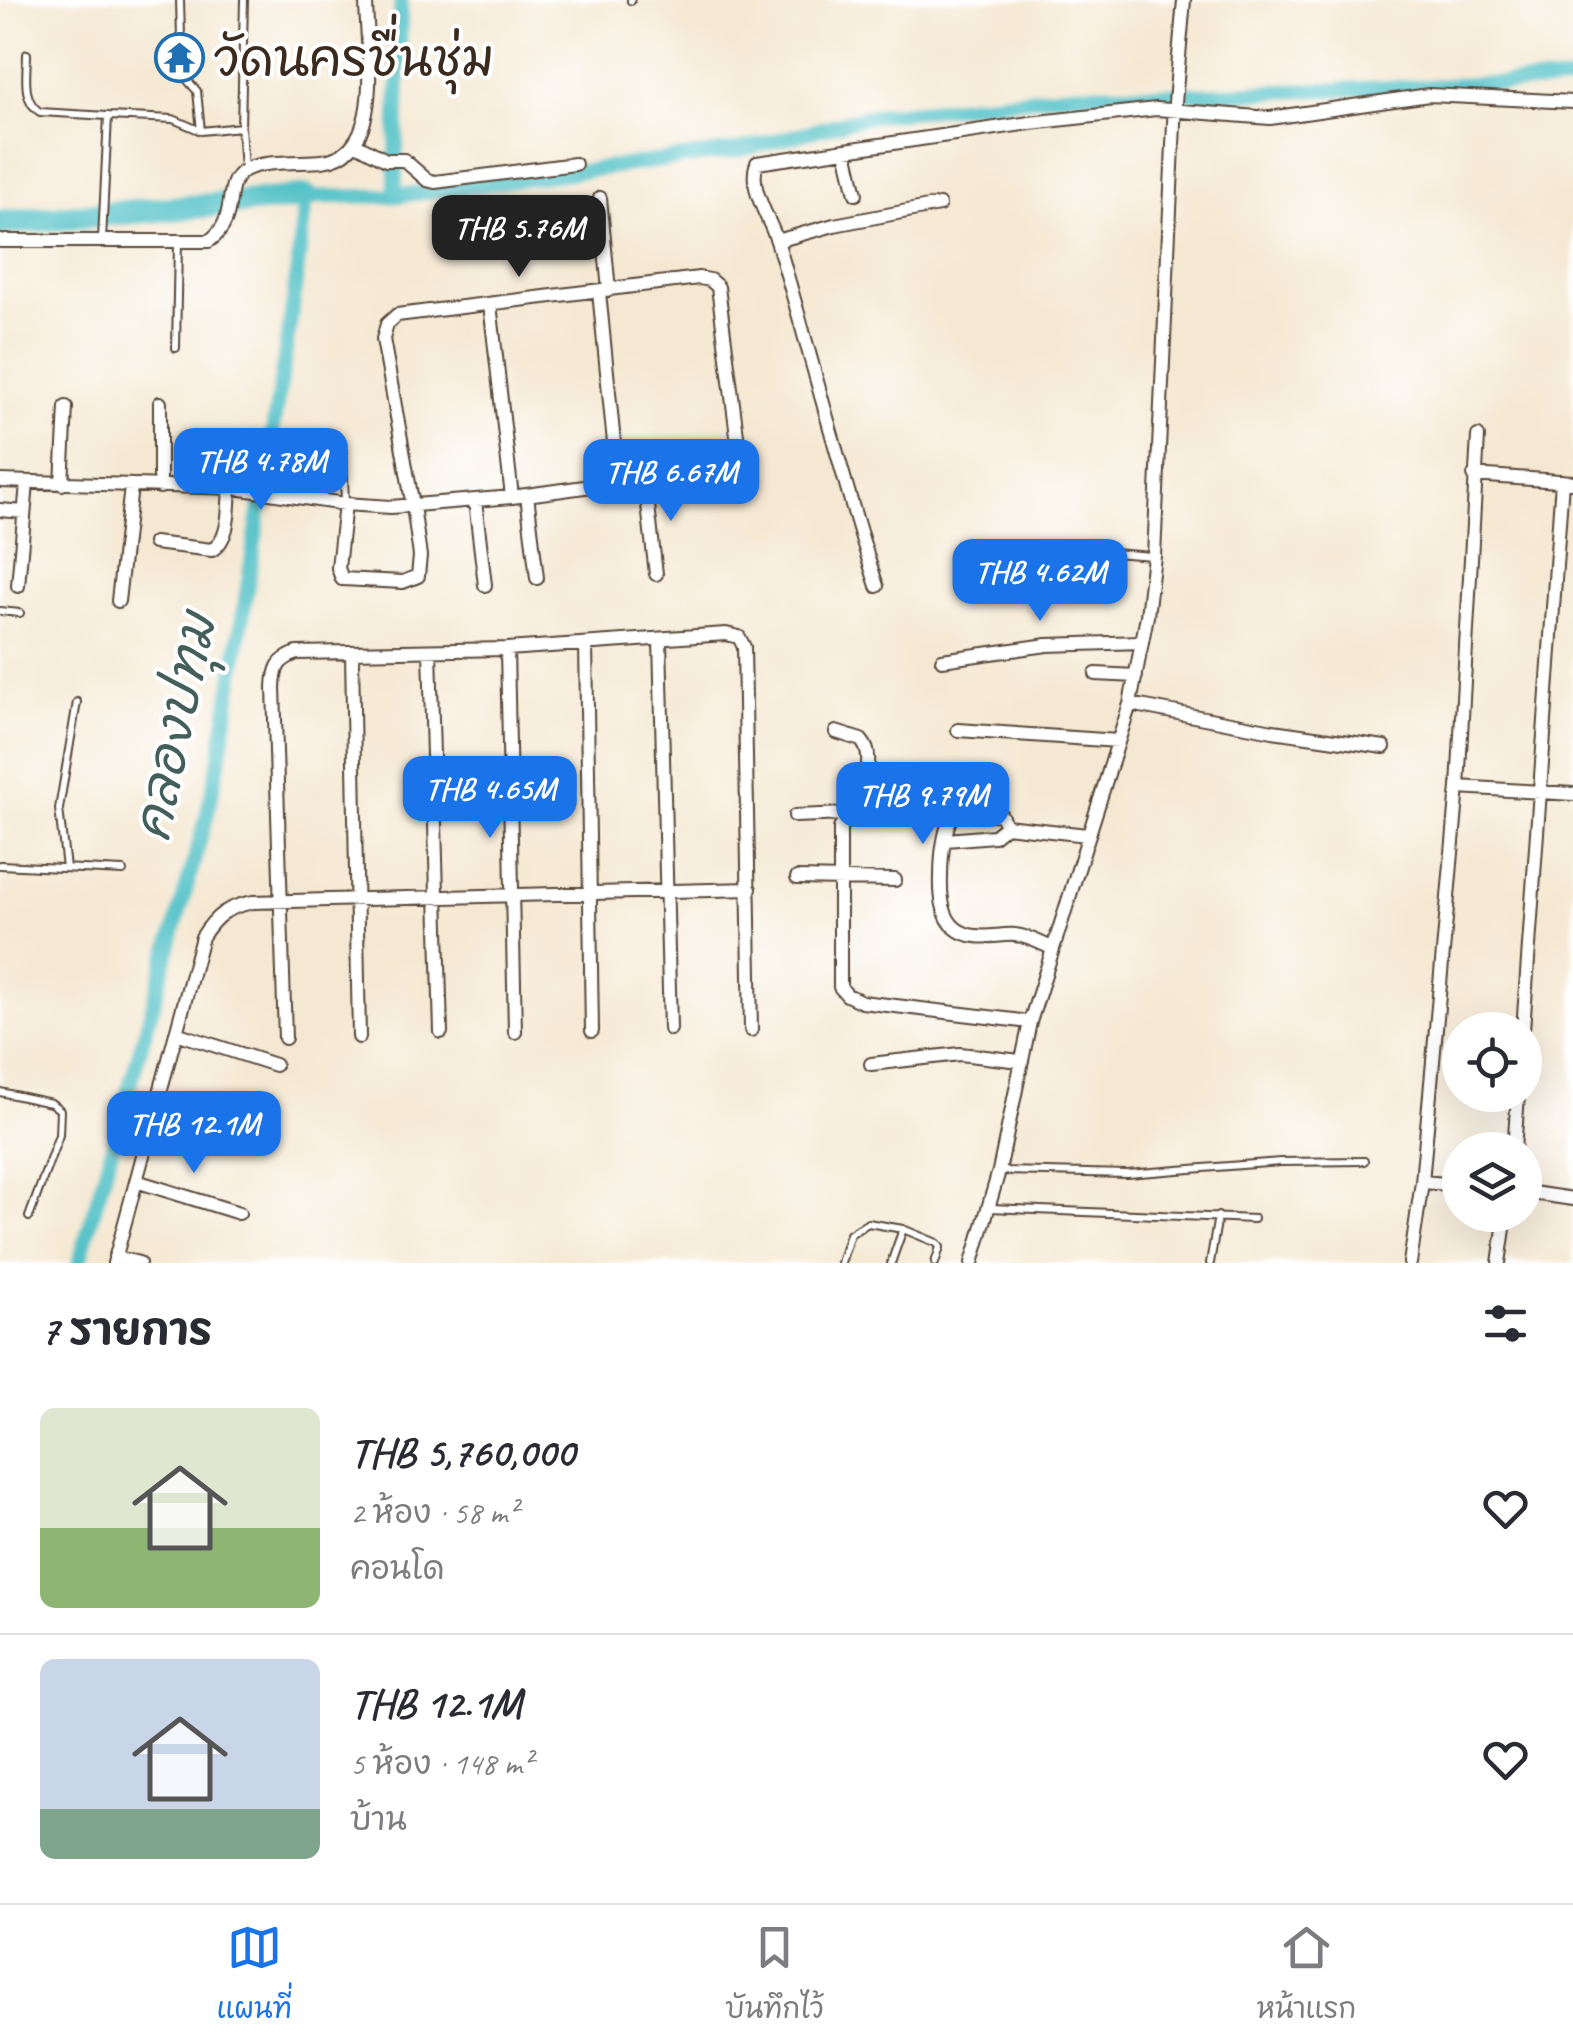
<!DOCTYPE html>
<html lang="th">
<meta charset="utf-8">
<style>
:root{--surface:#fff;--page:#f7f7f7;--text:#2b2b33;--muted:#7c7c81;--line:#e1e1e2;--accent:#1a73e8}
body{margin:0;font-family:Caveat,"Playpen Sans Thai",sans-serif;background:var(--page);color:var(--text);height:100vh;display:flex;flex-direction:column;font-size:38px;white-space:nowrap}
*{box-sizing:border-box;margin:0}
p{font-size:32px;color:var(--muted)}
.icon{flex:none;width:55px;height:55px;fill:none;stroke:currentColor;stroke-width:2;stroke-linecap:round;stroke-linejoin:round}
.map{position:relative;height:1263px;overflow:hidden}
.side{display:flex;flex-direction:column;background:var(--surface);flex:1}
.side>*{flex:none}
.tools{position:absolute;left:1442px;top:1012px;display:grid;gap:20px}
.tools a{display:grid;place-items:center;width:100px;height:100px;border-radius:50%;background:var(--surface);box-shadow:0 10px 40px #0002;font-size:50px}
.price{position:absolute;translate:-50% -85px;padding:0 22px;border-radius:20px;background:var(--accent);color:#fff;font-size:32px;line-height:65px;filter:drop-shadow(0 2px 5px #0008)}
.price::after{content:'';position:absolute;left:50%;top:60px;width:30px;height:22px;margin-left:-15px;background:inherit;clip-path:polygon(0 0,100% 0,50% 100%)}
.price.selected{background:#222;color:#fff}
ul{padding:0;list-style:none}
li{display:flex;align-items:center;gap:30px;height:250px;padding:0 40px}
li+li{border-top:2px solid var(--line)}
li span{display:grid;place-items:center;flex:none;width:280px;height:200px;border-radius:15px;color:#555}
li>.icon{margin-inline-start:auto}
span .icon{width:120px;height:120px;fill:#fffc;stroke-width:1}
li b{font-size:42px}
h2{display:flex;justify-content:space-between;align-items:center;height:120px;padding:0 40px;font-size:42px}
.tab-bar{display:flex;justify-content:space-around;align-items:center;height:140px;border-top:2px solid var(--line);background:var(--surface);font-size:28px;color:var(--muted)}
.tab-bar a{display:grid;justify-items:center;gap:5px}
.tab-bar .selected{color:var(--accent)}
.map>svg:first-child{display:block}
</style>
<div class="map">
<svg width="1573" height="1263" viewBox="0 0 1573 1263">
<rect width="100%" height="100%" fill="#fff"/>
<filter id="ink" filterUnits="userSpaceOnUse"><feTurbulence type="fractalNoise" baseFrequency=".01" numOctaves="2"/><feDisplacementMap in="SourceGraphic" scale="20" xChannelSelector="R" yChannelSelector="G"/><feConvolveMatrix kernelMatrix="1 2 1 2 8 2 1 2 1" color-interpolation-filters="sRGB"/></filter>
<filter id="wash" filterUnits="userSpaceOnUse"><feTurbulence type="fractalNoise" baseFrequency=".0048" numOctaves="4" result="noise"/><feDisplacementMap in="SourceGraphic" scale="40" xChannelSelector="R" yChannelSelector="G"/><feGaussianBlur stdDeviation="2.25" result="paint"/><feColorMatrix in="noise" values="0 0 0 0 0 0 0 0 0 0 0 0 0 0 0 0 0 1.4 0 .05"/><feComposite in="paint" operator="in"/></filter>
<g filter="url(#wash)">
<rect width="100%" height="100%" fill="#f5e8d2"/>
<g fill="none" stroke-linecap="round" stroke-linejoin="round">
<path stroke="#54c2c8" stroke-width="15" d="M395 196 401 0
M79 1263 206 819 220 757 293 304 306 197 395 196 740 150 869 116 1077 93 1205 94 1573 81"/>
<path stroke="#54c2c8" stroke-width="25" d="M0 223 306 197"/>
</g>
</g>
<g filter="url(#ink)">
<g fill="none" stroke-linecap="round" stroke-linejoin="round">
<defs>
<path id="lane" d="M180 0 182 74 197 91 201 131
M631 1V0
M27 54C27 74 21 100 40 112L108 116
M241 127 244 0
M102 240 108 116 173 119 201 131 241 127 244 169
M176 348 178 243
M343 448 345 504
M1098 552 1153 556
M0 611 20 613
M0 865 123 871
M66 868 59 809 77 702
M0 1092 51 1103 60 1110 59 1135 29 1217
M1000 1171 1127 1174 1280 1162 1364 1161
M990 1208 1254 1219
M841 1263 850 1234 868 1223 903 1229 937 1243 940 1247 935 1263
M891 1263 903 1229
M1210 1263 1218 1216"/>
<path id="street" d="M356 144 386 160H404L427 180 435 182 575 164
M846 151 856 194
M600 198 609 290
M0 241H209C241 219 220 184 245 170 262 160 302 163 322 161 387 155 366 47 366 0
M777 241 834 225 939 205
M599 292 618 483
M490 304 512 497
M1474 475 1573 482
M645 479 656 574
M0 481 235 488 345 504 391 507 512 497 729 467 739 451 718 287 710 280 699 278 397 315 387 324 383 339 413 506 420 556 418 576 403 582 342 579 338 568 345 504
M62 484 66 407
M160 487V403
M527 495 537 578
M475 501 485 585
M0 510 24 512
M154 543 212 550C231 538 228 508 230 488
M18 586 27 483
M877 586C840 473 812 358 778 244 771 220 747 188 757 163L1030 123 1156 109 1270 118 1429 95 1573 102
M118 601 131 487
M660 640 670 1029
M586 644 592 1031
M507 649 515 1032
M430 651 441 1032
M352 654 359 1037
M942 660 1047 645 1142 642
M1096 674 1136 676
M1130 704 1273 731 1384 747
M958 730 1118 741
M836 732 861 740C883 764 849 806 840 829V987L847 995 862 1002 1030 1022
M1458 787 1573 794
M795 816 846 814
M946 840 994 836 1006 826
M797 878 895 880
M1052 948C1040 943 1028 936 1015 935 1002 934 989 938 976 936 944 933 940 903 941 877 941 856 944 826 956 809L1001 815 1006 826 1087 835
M1523 1030 1562 481
M176 1033 275 1065
M285 1038 274 687C275 667 278 660 297 653L507 649 726 634 739 637 744 647 751 1030
M871 1064 960 1054 1020 1061
M155 1107 261 1137
M1514 1150 1518 1095
M136 1181 239 1213
M1422 1182 1460 1185
M1525 1192 1573 1199
M115 1257 139 1263
M114 1263 202 937C216 915 227 907 253 902L750 889
M972 1263 999 1171 1030 1022 1130 704 1147 616 1154 556 1175 102 1184 0
M1410 1263 1422 1182 1458 787 1478 436
M1499 1263 1506 1215"/>
</defs>
<use href="#lane" stroke="#574639" stroke-width="10"/>
<use href="#street" stroke="#574639" stroke-width="16"/>
<use href="#lane" stroke="#fff" stroke-width="6"/>
<use href="#street" stroke="#fff" stroke-width="12"/>
</g>
</g>
<defs>
<symbol id="temple-ring" viewBox="-11 -11 22 22"><circle r="9.5" fill="#fff" stroke="#1f6fb2" stroke-width="1.5"/><path d="M0-6L5-2H3V0L6.5 2.5H4V6H1.5V3h-3V6H-4V2.5H-6.5L-3 0V-2H-5Z" fill="#1f6fb2"/></symbol>
</defs>
<g fill-rule="evenodd">
<use href="#temple-ring" x="152" y="30" width="55" height="55"/>
</g>
<g text-anchor="middle" dominant-baseline="central" stroke-width="8" stroke-linejoin="round" paint-order="stroke">
<g font-size="50" fill="#3b2a1e" stroke="#fff" text-anchor="start">
<text x="214" y="58">วัดนครชื่นชุ่ม</text>
</g>
<g font-size="52" font-style="italic" fill="#445f5a" stroke="#fff">
<text transform="translate(175 727) rotate(-78)">คลองปทุม</text>
</g>
</g>
</svg>
<div class="tools">
<a><svg class="icon" aria-label="locate" viewBox="0 0 24 24"><circle cx="12" cy="12" r="6"/><path d="M12 2v4M12 18v4M2 12h4M18 12h4"/></svg></a>
<a><svg class="icon" aria-label="layers" viewBox="0 0 24 24"><path d="M12 4l9 5-9 5-9-5zM3 14l9 5 9-5"/></svg></a>
</div>
<b class="price selected" style="left:519px;top:280px">THB 5.76M</b>
<b class="price" style="left:261px;top:513px">THB 4.78M</b>
<b class="price" style="left:671px;top:524px">THB 6.67M</b>
<b class="price" style="left:1040px;top:624px">THB 4.62M</b>
<b class="price" style="left:490px;top:841px">THB 4.65M</b>
<b class="price" style="left:923px;top:847px">THB 9.79M</b>
<b class="price" style="left:194px;top:1176px">THB 12.1M</b>
</div>
<section class="side">
<h2>7 รายการ<svg class="icon" aria-label="filters" viewBox="0 0 24 24"><path d="M4 7h16M4 17h16"/><circle cx="9" cy="7" r="2"/><circle cx="15" cy="17" r="2"/></svg></h2>
<ul>
<li><span style="background:linear-gradient(#dfe7d0 60%,#8fb573 0)"><svg class="icon" aria-label="home" viewBox="0 0 24 24"><path d="M3 11l9-7 9 7M6 9v11h12V9"/></svg></span><div><b>THB 5,760,000</b><p>2 ห้อง · 58 m²</p><p>คอนโด</p></div><svg class="icon" aria-label="heart" viewBox="0 0 24 24"><path d="M12 20l-8-8c-3-5 5-10 8-4 3-6 11-1 8 4z"/></svg></li>
<li><span style="background:linear-gradient(#c9d6e8 75%,#7fa58c 0)"><svg class="icon" aria-label="home" viewBox="0 0 24 24"><path d="M3 11l9-7 9 7M6 9v11h12V9"/></svg></span><div><b>THB 12.1M</b><p>5 ห้อง · 148 m²</p><p>บ้าน</p></div><svg class="icon" aria-label="heart" viewBox="0 0 24 24"><path d="M12 20l-8-8c-3-5 5-10 8-4 3-6 11-1 8 4z"/></svg></li>
</ul>
</section>
<nav class="tab-bar">
<a class="selected"><svg class="icon" aria-label="map" viewBox="0 0 24 24"><path d="M3 6l6-2 6 2 6-2v14l-6 2-6-2-6 2zM9 4v14M15 6v14"/></svg>แผนที่</a>
<a><svg class="icon" aria-label="saved" viewBox="0 0 24 24"><path d="M7 4h10v16l-5-4-5 4z"/></svg>บันทึกไว้</a>
<a><svg class="icon" aria-label="home" viewBox="0 0 24 24"><path d="M3 11l9-7 9 7M6 9v11h12V9"/></svg>หน้าแรก</a>
</nav>
